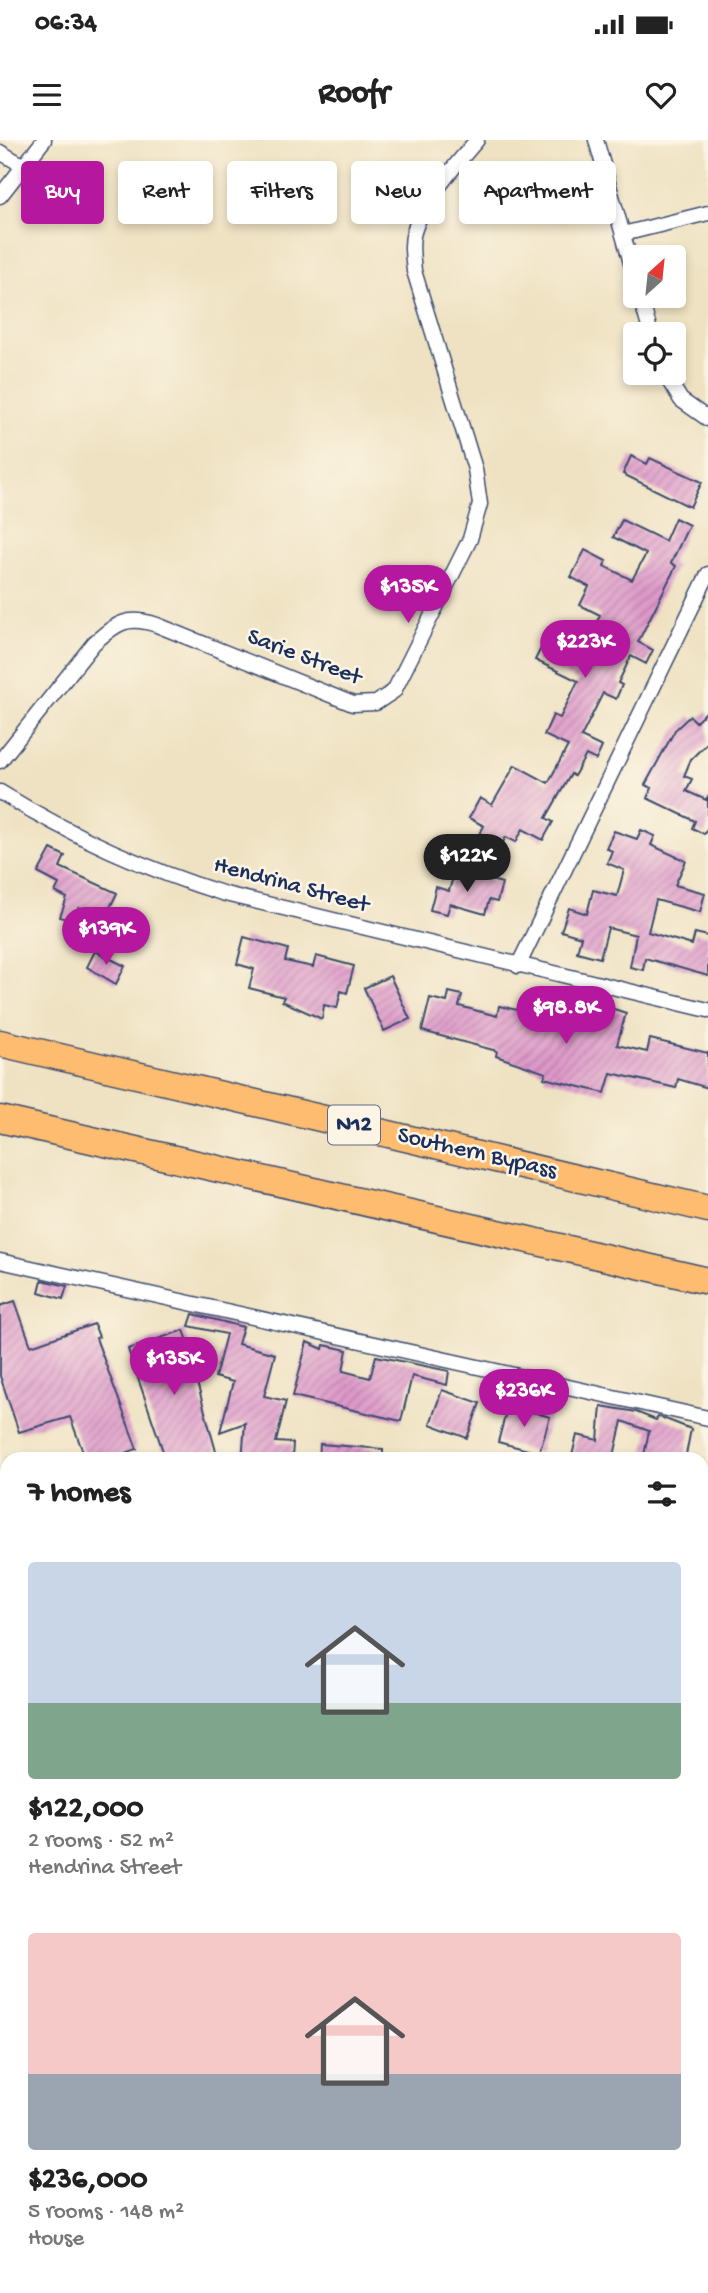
<!DOCTYPE html>
<meta charset="utf-8">
<style>
:root{--surface:#fff;--page:#f2f2f2;--text:#222;--muted:#767676;--accent:#b5179e}
body{margin:0;font-family:"Gochi Hand",sans-serif;background:var(--page);color:var(--text);height:100vh;display:flex;flex-direction:column;font-size:26px;white-space:nowrap}
*{box-sizing:border-box;margin:0}
p{font-size:23px;color:var(--muted)}
.icon{flex:none;width:38px;height:38px;fill:none;stroke:currentColor;stroke-width:2;stroke-linecap:round;stroke-linejoin:round}
.map{position:relative;flex:1;overflow:hidden}
.drawer{position:absolute;left:0px;top:1312px;width:709px;height:842px;display:flex;flex-direction:column;background:var(--surface);border-radius:21px 21px 0 0;box-shadow:0 4px 10px #0003}
.drawer>*{flex:none}
.guide{position:absolute;left:21px;top:21px;width:667px;height:63px;display:flex;gap:14px}
.needle{width:46px;rotate:27deg}
.controls{position:absolute;left:623px;top:105px;display:grid;gap:14px}
.controls a{display:grid;place-items:center;width:63px;height:63px;border-radius:7px;background:var(--surface);box-shadow:0 4px 10px #0003;font-size:35px}
.price{position:absolute;translate:-50% -60px;padding:0 16px;border-radius:24px;background:var(--accent);color:#fff;font-size:23px;line-height:46px;filter:drop-shadow(0 2px 4px #0008)}
.price::after{content:'';position:absolute;left:50%;top:42px;width:21px;height:16px;margin-left:-10px;background:inherit;clip-path:polygon(0 0,100% 0,50% 100%)}
.price.active{background:#222;color:#fff}
ul{padding:0;list-style:none}
li{display:grid;align-content:center;gap:14px;height:371px;padding:0 28px}
li span{display:grid;place-items:center;height:217px;border-radius:7px;color:#555}
li>.icon{margin-inline-start:auto}
span .icon{width:126px;height:126px;fill:#fffc;stroke-width:1}
li b{font-size:30px}
h2{display:flex;justify-content:space-between;align-items:center;height:84px;padding:0 28px;font-size:30px}
.chip{padding:0 24px;border-radius:7px;background:var(--surface);box-shadow:0 4px 10px #0003;font-size:24px;line-height:63px}
.chip.active{background:var(--accent);color:#fff}
.status{display:flex;justify-content:space-between;align-items:center;height:49px;padding:0 35px;background:var(--surface);direction:ltr}
.status svg{height:19px;fill:currentColor}
header{display:flex;justify-content:space-between;align-items:center;height:91px;padding:0 28px;background:var(--surface);font-size:32px;font-weight:700}
.map>svg:first-child{display:block}
</style>
<div class="status"><b>06:34</b><svg viewBox="0 0 49 12"><path d="M0 12V9h3v3zM5 12V6h3v6zM10 12V3h3v9zM15 12V0h3v12zM26 1h20v11H26zM47 4h2v5h-2z"/></svg></div>
<header><svg class="icon" aria-label="menu" viewBox="0 0 24 24"><path d="M4 6h16M4 12h16M4 18h16"/></svg>Roofr<svg class="icon" aria-label="heart" viewBox="0 0 24 24"><path d="M12 20l-8-8c-3-5 5-10 8-4 3-6 11-1 8 4z"/></svg></header>
<div class="map">
<svg width="708" height="2153" viewBox="0 0 708 2153">
<defs>
<pattern id="building-hatch" width="6" height="6" patternUnits="userSpaceOnUse" patternTransform="scale(1.75)"><rect width="6" height="6" fill="#de99c9"/><path d="M-1 1l2-2M0 6l6-6M5 7l2-2" fill="none" stroke="#b37da6"/></pattern>
</defs>
<rect width="100%" height="100%" fill="#fcf5e5"/>
<filter id="ink" filterUnits="userSpaceOnUse"><feTurbulence type="fractalNoise" baseFrequency=".0143" numOctaves="2"/><feDisplacementMap in="SourceGraphic" scale="14" xChannelSelector="R" yChannelSelector="G"/><feConvolveMatrix kernelMatrix="1 2 1 2 8 2 1 2 1" color-interpolation-filters="sRGB"/></filter>
<filter id="wash" filterUnits="userSpaceOnUse"><feTurbulence type="fractalNoise" baseFrequency=".00686" numOctaves="4" result="noise"/><feDisplacementMap in="SourceGraphic" scale="28" xChannelSelector="R" yChannelSelector="G"/><feGaussianBlur stdDeviation="1.57" result="paint"/><feColorMatrix in="noise" values="0 0 0 0 0 0 0 0 0 0 0 0 0 0 0 0 0 1.4 0 .05"/><feComposite in="paint" operator="in"/></filter>
<g filter="url(#wash)">
<rect width="100%" height="100%" fill="#efe2c2"/>
<g id="blocks">
<path fill="url(#building-hatch)" d="M631 316 647 324 650 318 702 342 690 367 623 334Z
M675 378 689 385 671 423 676 426 638 502 653 510 646 524 631 516 618 543 622 545 616 559 603 553 581 597 602 607 596 620 586 615 574 636 571 634 546 678 553 682 543 700 523 689 516 702 506 697 492 721 471 709 484 686 469 678 480 658 492 665 515 625 548 643 568 606 544 595 553 575 560 578 578 541 535 520 545 500 580 517 600 475 580 465 589 447 571 437 585 410 606 421 604 426 632 440 646 414 613 397 622 380 665 401Z
M708 570V602L691 619 684 636 692 639 686 651 706 660 708 656V687L704 694 692 688 695 681 647 658 652 648 645 645 675 590 690 576 696 582Z
M641 690 655 696 651 705 686 721 675 745 705 753 700 772 656 760 648 792 692 805 695 793 708 796V836L645 818 643 830 630 827 636 795 608 788 600 818 577 812 581 797 561 791 569 768 587 774 593 750 617 756 624 730 607 723 612 711 606 708 614 691 637 699Z
M51 709 65 716 60 727 117 753 104 780 79 768 74 782 60 777 67 758 55 752 59 744 38 733Z
M455 730 502 743 497 762 489 760 485 774 450 764 447 774 430 770 436 747 449 751Z
M244 797 288 809 285 821 313 827 316 816 354 826 347 853 341 851 337 868 324 865 322 879 282 861 284 857 249 848 254 829 237 824Z
M95 811 125 826 116 844 87 827Z
M390 836 410 879 384 891 364 848Z
M449 852 462 855 459 866 497 876 499 866 601 888 608 867 626 873 617 905 647 912 650 899 708 913V948L678 939 676 948 611 933 605 953 544 938 546 933 496 916 497 911 422 891 430 858 447 862Z
M42 1140 67 1146 63 1159 39 1152Z
M15 1161 31 1206 94 1184 99 1197 96 1198 137 1309 106 1320H86L70 1277 19 1292 0 1236V1166Z
M193 1174 243 1187 238 1204 275 1214 264 1256 286 1261 276 1302 293 1303 292 1320H242L245 1283 220 1292 233 1242 215 1237 226 1194 189 1186Z
M184 1190 199 1233 194 1232 217 1315 202 1320H166L128 1209Z
M307 1202 323 1209 324 1205 347 1210 343 1231 370 1238 376 1216 449 1231 447 1245 412 1236 401 1281 293 1256Z
M442 1250 480 1263 467 1298 430 1284Z
M508 1265 550 1277 539 1313 498 1302Z
M601 1266 636 1272 656 1280 658 1277 663 1278 691 1289 685 1320H643L649 1291 622 1281 613 1320H571L577 1295 598 1300Z
M320 1304 383 1309V1320H319Z"/>
</g>
</g>
<g filter="url(#ink)">
<use href="#blocks" fill-opacity="0" stroke="#3b4a6d" stroke-width="2"/>
<g fill="none" stroke-linecap="round" stroke-linejoin="round">
<defs>
<path id="service" d="M702 1825 708 1844
M702 1890H708
M702 1963H708
M634 2147 640 2153"/>
<path id="minor" d="M596 0 635 137
M0 12 24 26
M0 56 44 0
M623 94 708 73
M640 156 651 194
M664 233 681 260 708 279
M0 621 94 503C117 483 127 475 157 485L353 564 376 563 394 551 470 399 480 364 475 329 414 131C413 118 410 104 414 92 422 63 457 23 477 0
M0 652C72 696 144 729 225 754L708 870
M518 826 708 434
M0 1121 708 1278
M0 1354H7
M0 1621 7 1629
M0 2131 7 2129"/>
<path id="tertiary" d="M702 1591 708 1585
M400 2147 402 2153"/>
<path id="motorway" d="M0 903 708 1069
M0 979 708 1141"/>
</defs>
<use href="#service" stroke="#3b4a6d" stroke-width="10"/>
<use href="#minor" stroke="#3b4a6d" stroke-width="17"/>
<use href="#tertiary" stroke="#3b4a6d" stroke-width="22"/>
<use href="#motorway" stroke="#3b4a6d" stroke-width="29"/>
<use href="#service" stroke="#fff" stroke-width="7"/>
<use href="#minor" stroke="#fff" stroke-width="14"/>
<use href="#tertiary" stroke="#fff" stroke-width="19"/>
<use href="#motorway" stroke="#fdbc6f" stroke-width="26"/>
</g>
</g>
<g text-anchor="middle" dominant-baseline="central" stroke-width="5" stroke-linejoin="round" paint-order="stroke">
<rect fill="#fcf5e5" stroke="#5e6a86" stroke-width="2" x="328" y="965.5" width="52" height="39" rx="5"/>
<g font-size="23" font-weight="bold" fill="#1b2f5e">
<text x="354" y="985">N12</text>
</g>
<g font-size="24" fill="#1b2f5e" stroke="#fcf5e5">
<text transform="translate(304 518) rotate(21)">Sarie Street</text>
<text transform="translate(291 746) rotate(15)">Hendrina Street</text>
<text transform="translate(477 1014) rotate(13)">Southern Bypass</text>
</g>
</g>
</svg>
<div class="controls">
<a><svg class="needle" viewBox="-14 -14 28 28"><path d="M0-13l5 13h-10z" fill="#e53935"/><path d="M0 13l5-13h-10z" fill="#767676"/></svg></a>
<a><svg class="icon" aria-label="locate" viewBox="0 0 24 24"><circle cx="12" cy="12" r="6"/><path d="M12 2v4M12 18v4M2 12h4M18 12h4"/></svg></a>
</div>
<b class="price" style="left:408px;top:485px">$135K</b>
<b class="price" style="left:585px;top:540px">$223K</b>
<b class="price active" style="left:467px;top:754px">$122K</b>
<b class="price" style="left:106px;top:827px">$139K</b>
<b class="price" style="left:566px;top:906px">$98.8K</b>
<b class="price" style="left:174px;top:1257px">$135K</b>
<b class="price" style="left:524px;top:1289px">$236K</b>
<div class="guide">
<a class="chip active">Buy</a>
<a class="chip">Rent</a>
<a class="chip">Filters</a>
<a class="chip">New</a>
<a class="chip">Apartment</a>
</div>
<section class="drawer">
<h2>7 homes<svg class="icon" aria-label="filters" viewBox="0 0 24 24"><path d="M4 7h16M4 17h16"/><circle cx="9" cy="7" r="2"/><circle cx="15" cy="17" r="2"/></svg></h2>
<ul>
<li><span style="background:linear-gradient(#c9d6e8 65%,#7fa58c 0)"><svg class="icon" aria-label="home" viewBox="0 0 24 24"><path d="M3 11l9-7 9 7M6 9v11h12V9"/></svg></span><div><b>$122,000</b><p>2 rooms · 52 m²</p><p>Hendrina Street</p></div></li>
<li><span style="background:linear-gradient(#f6c9c9 65%,#9aa5b1 0)"><svg class="icon" aria-label="home" viewBox="0 0 24 24"><path d="M3 11l9-7 9 7M6 9v11h12V9"/></svg></span><div><b>$236,000</b><p>5 rooms · 148 m²</p><p>House</p></div></li>
</ul>
</section>
</div>
